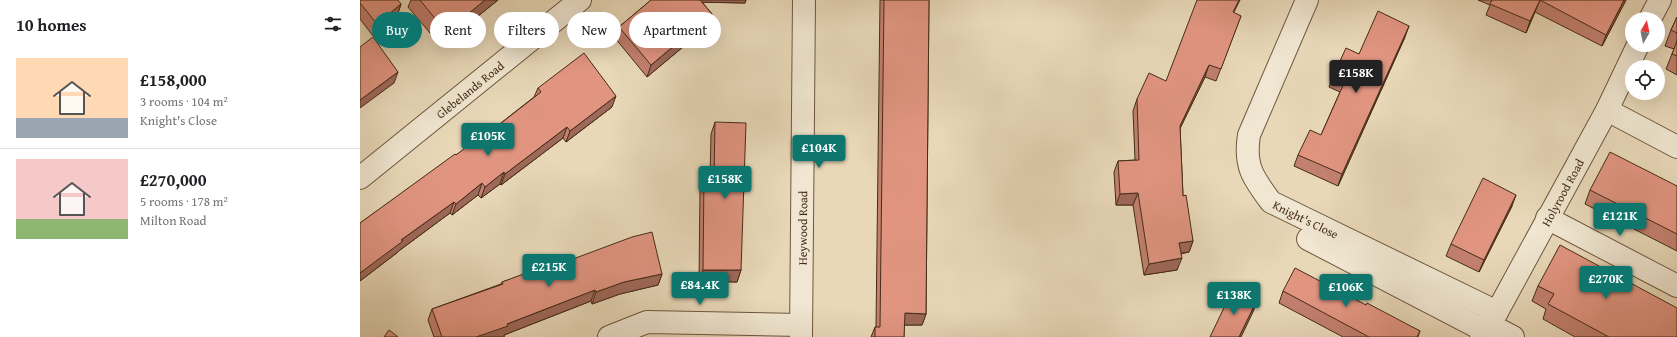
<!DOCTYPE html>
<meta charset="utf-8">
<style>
:root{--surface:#fff;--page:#f6f6f6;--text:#202124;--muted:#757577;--line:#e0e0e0;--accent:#0f766e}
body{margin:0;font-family:"Gentium Book Plus",serif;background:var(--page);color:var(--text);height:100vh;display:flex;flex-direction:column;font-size:15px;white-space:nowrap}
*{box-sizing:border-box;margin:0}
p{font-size:13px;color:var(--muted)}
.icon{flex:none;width:22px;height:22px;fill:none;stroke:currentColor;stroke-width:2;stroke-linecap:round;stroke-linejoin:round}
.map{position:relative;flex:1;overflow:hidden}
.sheet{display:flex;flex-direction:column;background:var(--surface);width:360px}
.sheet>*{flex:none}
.hud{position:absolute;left:12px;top:12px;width:380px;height:36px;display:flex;gap:8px}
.needle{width:26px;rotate:9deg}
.controls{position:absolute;left:1265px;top:12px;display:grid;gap:8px}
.controls a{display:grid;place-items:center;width:40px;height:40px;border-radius:50%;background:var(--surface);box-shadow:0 4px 16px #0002;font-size:20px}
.price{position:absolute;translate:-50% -34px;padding:0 9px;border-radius:4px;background:var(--accent);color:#fff;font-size:13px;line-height:26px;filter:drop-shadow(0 1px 2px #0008)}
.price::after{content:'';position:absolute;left:50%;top:24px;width:12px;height:9px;margin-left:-6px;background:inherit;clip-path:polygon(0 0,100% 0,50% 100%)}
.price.active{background:#222;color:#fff}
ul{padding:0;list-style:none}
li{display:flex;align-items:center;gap:12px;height:100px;padding:0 16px}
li+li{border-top:1px solid var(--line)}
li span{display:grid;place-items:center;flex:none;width:112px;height:80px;border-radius:0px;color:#555}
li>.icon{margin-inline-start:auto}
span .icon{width:48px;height:48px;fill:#fffc;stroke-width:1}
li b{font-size:17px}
h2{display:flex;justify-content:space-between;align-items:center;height:48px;padding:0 16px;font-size:17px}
.chip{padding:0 14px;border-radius:18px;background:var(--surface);box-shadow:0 4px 16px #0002;font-size:14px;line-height:36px}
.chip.active{background:var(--accent);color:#fff}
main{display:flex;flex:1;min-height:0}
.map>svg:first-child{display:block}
</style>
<main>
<section class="sheet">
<h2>10 homes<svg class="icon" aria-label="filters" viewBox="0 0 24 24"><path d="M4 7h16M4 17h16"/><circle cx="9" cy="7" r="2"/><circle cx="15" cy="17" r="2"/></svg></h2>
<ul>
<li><span style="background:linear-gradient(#ffd9b3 75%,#9aa5b1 0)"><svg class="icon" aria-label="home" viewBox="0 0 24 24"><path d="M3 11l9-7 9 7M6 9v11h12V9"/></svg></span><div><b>£158,000</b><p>3 rooms · 104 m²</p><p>Knight's Close</p></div></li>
<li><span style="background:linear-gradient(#f6c9c9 75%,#8fb573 0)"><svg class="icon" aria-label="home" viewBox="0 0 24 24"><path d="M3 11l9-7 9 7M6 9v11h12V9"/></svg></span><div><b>£270,000</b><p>5 rooms · 178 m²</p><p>Milton Road</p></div></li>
</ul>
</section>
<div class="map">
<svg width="1317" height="337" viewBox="0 0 1317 337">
<rect width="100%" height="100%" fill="#e8d8b8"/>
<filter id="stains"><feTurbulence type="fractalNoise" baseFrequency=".005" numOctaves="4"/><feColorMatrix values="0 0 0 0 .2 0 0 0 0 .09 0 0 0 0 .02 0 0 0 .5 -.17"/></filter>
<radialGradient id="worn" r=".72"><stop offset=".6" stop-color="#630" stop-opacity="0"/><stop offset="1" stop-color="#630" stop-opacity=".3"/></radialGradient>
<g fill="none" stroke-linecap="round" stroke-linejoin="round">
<defs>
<g id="minor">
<path id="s1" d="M947 0 889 135C884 166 893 178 911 202L1137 312"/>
<path d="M1290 19 1300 0"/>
<path d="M1247 110 1317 147"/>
<path id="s2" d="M0 178 220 0"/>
<path d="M1187 218 1317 286"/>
<path d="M948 239 1125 331"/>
<path d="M1128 324 1153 337"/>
<path d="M249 337 287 322 441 325"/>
<path id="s3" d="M441 337 444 0"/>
<path id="s4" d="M1121 337 1137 312 1247 110 1278 45"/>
</g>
</defs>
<use href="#minor" stroke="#6e573f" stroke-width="24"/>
<use href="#minor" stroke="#f0e6d1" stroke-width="22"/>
</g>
<path fill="#c2806f" stroke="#452c17" d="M0 0 41 4 37 16 13 36 0 19Z
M51 0H138L81 46 48 7Z
M291 0H386L385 3 342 2 352 14 348 26 287 77 255 38 259 27Z
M520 0H569L566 314 562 325H544V337H511L515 327H516Z
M1118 0H1266L1242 46 1175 12 1166 33 1126 15 1130 5Z
M874 13 881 16 856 81 845 77 820 128 823 196 833 241 829 252 821 254 817 270 784 275 773 205H756L754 172 758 161 775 160 773 111 777 99 806 81Z
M1317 17V75L1306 69 1314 49 1305 46 1311 30Z
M1045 37 978 186 934 166 938 155 961 135 980 92 969 87 973 76 999 54Z
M178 88 252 107 206 142 203 138 141 185 140 184 121 198 118 195 92 215 90 213 40 250 38 252 0 281V223L96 155 118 141 174 97Z
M355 122 381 270 377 282 339 281 340 188 344 176 350 177 351 134Z
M1317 186V251L1225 204 1230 190Z
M1152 206 1119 272 1086 256 1091 244Z
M213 259 302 274 298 285 260 294 232 304 231 301 144 335V337H74L68 320 72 309 141 284 142 282Z
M1178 286 1317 337H1215L1183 319 1186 309 1172 301Z
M923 291 1006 305 1060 331 1058 337H983L919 303Z"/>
<path fill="#9e685a" stroke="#452c17" d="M125 0H138L81 46 86 32Z
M328 0H386L385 3 327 2Z
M879 0H880L868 24 873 12Z
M1180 0 1175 12 1166 33 1170 21Z
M1264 0H1266L1242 46 1246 35Z
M41 4 37 16 13 36 17 24Z
M352 14 348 26 287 77 291 65Z
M1049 26 1045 37 978 186 982 174Z
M849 65 845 77 816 137 820 126Z
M38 72 34 83 0 108V100Z
M256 96 252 107 206 142 210 131Z
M207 127 203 138 141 185 145 174Z
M144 172 140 184 121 198 125 187Z
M122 183 118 195 92 215 96 204Z
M778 193 773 205H756L760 194Z
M1156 195 1152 206 1119 272 1124 260Z
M94 202 90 213 40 250 38 252 0 281V273L41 240Z
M833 241 829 252 815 254 819 243Z
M822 258 817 270 784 275 789 264Z
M343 270H381L377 282 339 281Z
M302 274 298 285 260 294 232 304 236 292 264 282Z
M235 290 231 301 144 335V337H116L147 324Z
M897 300 893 312 881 337H879Z
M545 313 566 314 562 325H541Z"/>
<path fill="#e19581" stroke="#452c17" d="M0 0H38L41 4 17 24 0 3Z
M60 0H125L86 32Z
M291 0H340L352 14 291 65 259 27Z
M524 0H569L566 314 545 313 544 337H515V327H520Z
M837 0H879L873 12 881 16 861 69 849 65 820 126 823 196 826 195 833 241 819 243 822 258 789 264 778 193 760 194 758 161 779 160 777 99 789 73 806 81Z
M1132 0H1264L1246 35 1180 0 1170 21 1130 4Z
M1018 11 1049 26 982 174 938 155 950 130 961 135 985 81 973 76 986 48 999 54Z
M1317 17V33L1311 30Z
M13 37 38 72 0 100V47Z
M1317 41V56L1312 54Z
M224 53 256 96 210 131 207 127 145 174 144 172 125 187 122 183 96 204 94 202 41 240 43 241 0 273V223L95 154 96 155 117 139 118 141 181 92 178 88Z
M355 122 386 123 381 270H343L344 176 354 177Z
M1250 152 1317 186V234L1230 190Z
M1123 178 1156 195 1124 260 1091 244Z
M292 232 302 274 264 282 236 292 235 290 147 324 148 326 116 337H82L72 309 143 284 142 282 212 256 213 259 272 237Z
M1200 245 1317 308V337H1249L1188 304 1194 294 1178 286Z
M935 268 1006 305 1007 303 1060 331 1057 337H1009L923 291Z
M873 289 897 300 879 337H850Z
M29 330 38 337H24Z"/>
<g text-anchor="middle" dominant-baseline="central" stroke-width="3" stroke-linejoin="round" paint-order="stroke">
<g font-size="12" fill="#452c17" stroke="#f0e6d1">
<text stroke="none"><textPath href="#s2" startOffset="141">Glebelands Road</textPath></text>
<text stroke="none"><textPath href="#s4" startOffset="166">Holyrood Road</textPath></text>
<text stroke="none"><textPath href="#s1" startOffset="259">Knight's Close</textPath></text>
<text stroke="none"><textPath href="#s3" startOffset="109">Heywood Road</textPath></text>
</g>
</g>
<rect width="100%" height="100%" filter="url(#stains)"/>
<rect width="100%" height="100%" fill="url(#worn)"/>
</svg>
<div class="controls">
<a><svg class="needle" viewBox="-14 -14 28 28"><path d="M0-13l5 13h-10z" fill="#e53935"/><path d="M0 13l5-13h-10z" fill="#757577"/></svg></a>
<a><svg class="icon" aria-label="locate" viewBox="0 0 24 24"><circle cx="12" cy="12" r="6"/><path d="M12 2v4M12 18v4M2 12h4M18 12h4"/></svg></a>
</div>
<b class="price active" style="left:996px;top:94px">£158K</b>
<b class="price" style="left:128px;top:157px">£105K</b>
<b class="price" style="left:459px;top:169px">£104K</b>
<b class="price" style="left:365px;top:200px">£158K</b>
<b class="price" style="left:1260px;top:237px">£121K</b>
<b class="price" style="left:189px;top:288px">£215K</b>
<b class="price" style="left:1246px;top:300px">£270K</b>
<b class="price" style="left:340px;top:306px">£84.4K</b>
<b class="price" style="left:986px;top:308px">£106K</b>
<b class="price" style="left:874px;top:316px">£138K</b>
<div class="hud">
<a class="chip active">Buy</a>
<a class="chip">Rent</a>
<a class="chip">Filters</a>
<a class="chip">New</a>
<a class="chip">Apartment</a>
</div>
</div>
</main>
